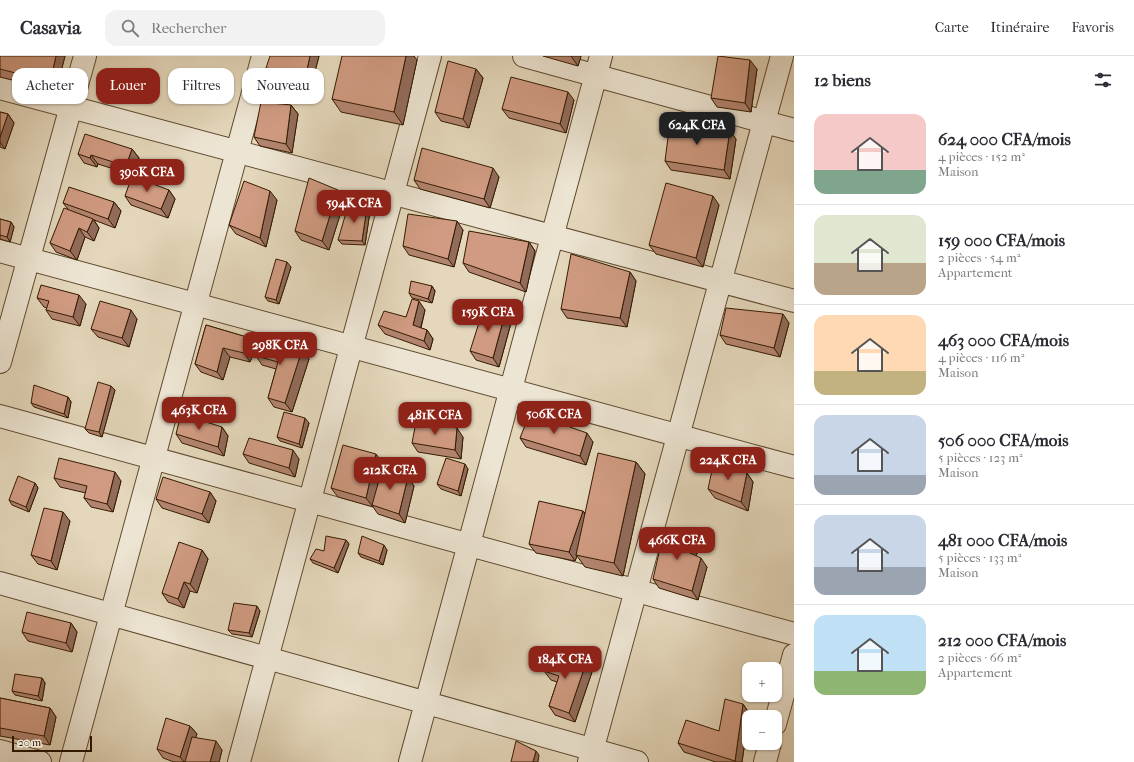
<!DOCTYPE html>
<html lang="fr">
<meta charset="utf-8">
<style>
:root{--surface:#fff;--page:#f2f2f3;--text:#2b2b33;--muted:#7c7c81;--line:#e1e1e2;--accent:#8f2418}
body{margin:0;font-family:"IM FELL French Canon",serif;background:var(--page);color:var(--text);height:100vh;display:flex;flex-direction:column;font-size:15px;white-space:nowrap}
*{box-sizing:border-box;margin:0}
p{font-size:13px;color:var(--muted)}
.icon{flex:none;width:22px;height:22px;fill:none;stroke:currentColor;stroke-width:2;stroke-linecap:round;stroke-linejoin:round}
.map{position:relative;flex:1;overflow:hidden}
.sheet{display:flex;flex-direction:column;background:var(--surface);width:340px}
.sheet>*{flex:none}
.banner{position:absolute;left:12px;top:12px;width:380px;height:36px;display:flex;gap:8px}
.controls{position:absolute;left:742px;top:606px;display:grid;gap:8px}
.controls a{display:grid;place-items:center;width:40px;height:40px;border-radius:8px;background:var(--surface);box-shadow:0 1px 3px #0004;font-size:20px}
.scale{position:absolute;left:12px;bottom:10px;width:80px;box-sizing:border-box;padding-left:4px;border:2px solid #341b00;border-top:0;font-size:11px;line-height:14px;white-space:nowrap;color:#341b00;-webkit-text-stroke:3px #ede5d3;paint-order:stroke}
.price{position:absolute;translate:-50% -34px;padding:0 9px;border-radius:8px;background:var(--accent);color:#fff;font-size:13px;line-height:26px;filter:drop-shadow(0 1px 2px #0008)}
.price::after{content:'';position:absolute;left:50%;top:24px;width:12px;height:9px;margin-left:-6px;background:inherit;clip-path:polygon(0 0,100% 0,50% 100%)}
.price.active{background:#222;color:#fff}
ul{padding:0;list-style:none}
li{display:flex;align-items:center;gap:12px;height:100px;padding:0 20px}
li+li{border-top:1px solid var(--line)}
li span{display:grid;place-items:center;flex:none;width:112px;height:80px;border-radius:12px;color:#555}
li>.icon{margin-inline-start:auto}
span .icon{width:48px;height:48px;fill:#fffc;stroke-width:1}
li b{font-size:17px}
h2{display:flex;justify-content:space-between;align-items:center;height:48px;padding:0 20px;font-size:17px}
.chip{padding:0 14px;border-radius:12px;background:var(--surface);box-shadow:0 1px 3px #0004;font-size:14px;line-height:36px}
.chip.active{background:var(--accent);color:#fff}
header{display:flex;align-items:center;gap:24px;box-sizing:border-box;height:56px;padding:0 20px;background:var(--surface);border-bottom:1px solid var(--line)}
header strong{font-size:19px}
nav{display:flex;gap:22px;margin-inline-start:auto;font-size:14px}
.search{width:280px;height:36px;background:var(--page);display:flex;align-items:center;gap:10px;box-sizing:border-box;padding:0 14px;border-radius:12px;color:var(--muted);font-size:15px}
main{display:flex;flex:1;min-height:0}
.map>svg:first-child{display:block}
</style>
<header>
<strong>Casavia</strong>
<div class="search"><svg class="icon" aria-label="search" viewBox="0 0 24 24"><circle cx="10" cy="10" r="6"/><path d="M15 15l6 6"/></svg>Rechercher</div>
<nav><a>Carte</a><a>Itinéraire</a><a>Favoris</a></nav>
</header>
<main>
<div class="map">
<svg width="794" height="706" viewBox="0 0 794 706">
<rect width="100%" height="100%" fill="#e4d7bb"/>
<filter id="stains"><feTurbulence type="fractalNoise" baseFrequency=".005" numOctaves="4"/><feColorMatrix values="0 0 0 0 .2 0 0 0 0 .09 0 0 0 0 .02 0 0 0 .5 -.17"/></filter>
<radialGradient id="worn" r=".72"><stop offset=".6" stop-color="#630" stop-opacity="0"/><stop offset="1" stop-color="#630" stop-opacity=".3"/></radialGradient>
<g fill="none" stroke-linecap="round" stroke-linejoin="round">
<defs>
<path id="street" d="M524 0 794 74
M0 32 794 245
M0 195 794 411
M0 306 85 0
M0 360 794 578
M0 527 637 706
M775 668 794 599
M0 695 40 706
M71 706 263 0
M239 706 430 0
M410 706 601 0
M589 706 782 0
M765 706 770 687"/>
</defs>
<use href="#street" stroke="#604a2f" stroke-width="24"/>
<use href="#street" stroke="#ede5d3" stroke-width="22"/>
</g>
<path fill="#b38570" stroke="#341b00" d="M0 0H65L56 35 0 21Z
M319 0 312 27 273 21 266 12Z
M543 0H581L578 10Z
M417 4 403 69 341 56 332 43Z
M476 13 483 22 469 72 441 65 435 56Z
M757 13 751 56 717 51 711 42Z
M118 23 121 28 115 47 102 43 99 38Z
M574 44 566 77 509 62 502 53Z
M291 49 298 58 292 97 260 90 254 81Z
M0 56 8 58 14 67 5 93 0 91Z
M736 83 730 123 671 114 665 105Z
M132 93 139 102 133 119 98 108 97 111 84 107 78 98Z
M499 121 490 152 420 133 414 124Z
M169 134 175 143 168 162 131 149 125 140Z
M345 143 329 194 301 184 295 175Z
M277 144 266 191 236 178 229 169Z
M114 146 121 155 115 172 94 164 99 172 94 185 85 181 77 204 56 196 50 187 68 153 63 147Z
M719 149 703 211 656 198 649 189Z
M367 151 370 155 365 189 342 188 338 184Z
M0 163 11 166 14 171 10 186 0 183Z
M463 174 454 211 409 199 403 190Z
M529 186 535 195 526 236 469 216 463 207Z
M291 211 279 248 268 245 265 241Z
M630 216 636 225 627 271 567 262 561 253Z
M432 230 435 235 432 247 412 242 409 237Z
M37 242 86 248 80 270 52 263 46 254 47 252 44 251Z
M425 254 421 272 427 274 433 283 430 294 385 278 378 269 406 261Z
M137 263 129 291 98 281 91 273Z
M511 267 499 311 476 304 470 295Z
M789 267 780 301 726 288 720 279Z
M206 269 250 282 256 291 250 306 230 301 223 324 201 316 195 308Z
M302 294 309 303 292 356 274 351 268 342 276 313 262 309 256 300Z
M111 330 115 334 102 381 89 377 85 373Z
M68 341 71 346 68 362 34 351 31 347Z
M309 367 302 392 280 385 277 381Z
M222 371 228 380 224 400 182 387 176 378Z
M463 381 461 403 418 396 412 387Z
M520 382 593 386 586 409 526 391Z
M243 398 299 403 295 421 249 407Z
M636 406 645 418 623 520 585 511 577 500 575 505 536 497 529 488 583 455 585 457Z
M383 407 379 422 408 421 414 430 405 467 378 458 373 451 338 441 331 432Z
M468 413 461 440 441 433 437 428Z
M747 417 753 426 748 455 715 442 708 433Z
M54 422 121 425 113 456 91 451 84 442 86 437 60 431Z
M35 427 38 432 29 456 12 449 9 444Z
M210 436 216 445 209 467 162 452 156 443Z
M70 465 57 514 38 508 31 499Z
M346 484 349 488 338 517 313 507 310 503Z
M701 486 696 500 707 511 698 544 659 532 653 523Z
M202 494 208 503 197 537 190 535 184 552 168 546 162 537Z
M387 494 383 509 361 501 358 497Z
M260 555 252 581 232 578 228 574Z
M71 567 77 576 72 596 28 585 22 576Z
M586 607 592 616 575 666 555 659 549 650 557 626 551 624 544 615Z
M42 622 45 627 42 645 15 639 12 635Z
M0 642 50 652 56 661 50 689 0 680Z
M743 648 749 657 742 706H716L684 696 678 687 719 675Z
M190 670 197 678 195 682 222 694 219 706H174L163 702 157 693Z"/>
<path fill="#926c5b" stroke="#341b00" d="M56 0H65L56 35 50 26Z
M310 0H319L312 27 306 18Z
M406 0H414L417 4 403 69 394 56Z
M571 0H581L578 10Z
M750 4 757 13 751 56 745 47Z
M476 13 483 22 469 72 463 63Z
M118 23 121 28 115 47 112 42Z
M568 36 574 44 566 77 560 68Z
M291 49 298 58 292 97 286 88Z
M8 58 14 67 5 93 0 86V81Z
M730 74 736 83 730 123 724 114Z
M132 93 139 102 133 119 126 110Z
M91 99 98 108 97 111 90 102Z
M493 112 499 121 490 152 484 143Z
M169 134 175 143 168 162 161 153Z
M338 134 345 143 329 194 322 185Z
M270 135 277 144 266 191 260 182Z
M713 140 719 149 703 211 696 202Z
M114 146 121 155 115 172 108 163Z
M367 151 370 155 365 189 362 185Z
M93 163 99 172 94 185 87 176Z
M457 165 463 174 454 211 448 203Z
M11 166 14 171 10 186 7 181Z
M79 172 85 181 77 204 70 195Z
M529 186 535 195 526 236 520 227Z
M287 206 291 211 279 248 276 244Z
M630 216 636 225 627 271 620 262Z
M432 230 435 235 432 247 428 243Z
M79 239 86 248 80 270 73 261Z
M419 245 425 254 419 278 413 269Z
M131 254 137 263 129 291 122 282Z
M505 258 511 267 499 311 493 302Z
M783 258 789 267 780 301 774 292Z
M427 274 433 283 430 294 424 285Z
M250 282 256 291 250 306 244 297Z
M223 292 230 301 223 324 217 316Z
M302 294 309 303 292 356 285 347Z
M111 330 115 334 102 381 99 376Z
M68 341 71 346 68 362 64 358Z
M305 362 309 367 302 392 299 388Z
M222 371 228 380 224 400 218 391Z
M457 372 463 381 461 403 455 394Z
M587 377 593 386 586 409 580 400Z
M293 394 299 403 295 421 289 412Z
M376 398 383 407 373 449H372L373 451 366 442Z
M636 406 645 418 623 520 614 507Z
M465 408 468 413 461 440 458 435Z
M115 416 121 425 113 456 107 448Z
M747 417 753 426 748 455 741 446Z
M408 421 414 430 405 467 399 458Z
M35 427 38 432 29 456 26 451Z
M210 436 216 445 209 467 202 458Z
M583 455 589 464 576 499 577 500 575 505 569 496Z
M63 456 70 465 57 514 51 505Z
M695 477 701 486 694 505 688 496Z
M346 484 349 488 338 517 334 512Z
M384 489 387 494 383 509 379 505Z
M202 494 208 503 197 537 190 528Z
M701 502 707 511 698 544 692 535Z
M184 526 190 535 184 552 178 543Z
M257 550 260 555 252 581 249 577Z
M71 567 77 576 72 596 66 587Z
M586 607 592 616 575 666 569 657Z
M42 622 45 627 42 645 38 640Z
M743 648 749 657 742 706H736L735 705Z
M50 652 56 661 50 689 44 680Z
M190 670 197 678 188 706H184L180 701Z
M216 685 222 694 219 706H210Z
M536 695 539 699 538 706H533Z"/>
<path fill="#d09b82" stroke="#341b00" d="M0 0H56L50 26 0 13Z
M270 0H310L306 18 266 12Z
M342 0H406L394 56 332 43Z
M718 0 750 4 745 47 711 42Z
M448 5 476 13 463 63 435 56Z
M105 19 118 23 112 42 99 38Z
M511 21 568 36 560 68 502 53Z
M261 46 291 49 286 88 254 81Z
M0 56 8 58 0 81Z
M670 66 730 74 724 114 665 105Z
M85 78 132 93 126 110 91 99 90 102 78 98Z
M422 92 493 112 484 143 414 124Z
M132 120 169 134 161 153 125 140Z
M309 122 338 134 322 185 295 175Z
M244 125 270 135 260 182 229 169Z
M666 127 713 140 696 202 649 189Z
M69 131 114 146 108 163 63 147Z
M348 150 367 151 362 185 338 184Z
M64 152 93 163 87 176 79 172 70 195 50 187Z
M408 158 457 165 448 203 403 190Z
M0 163 11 166 7 181 0 179Z
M469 175 529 186 520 227 463 207Z
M571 198 630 216 620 262 561 253Z
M276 203 287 206 276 244 265 241Z
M411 225 432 230 428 243 409 237Z
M41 229 79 239 73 261 46 254 49 245 37 242Z
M412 243 419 245 413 269 427 274 424 285 378 269 384 255 406 261Z
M100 245 131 254 122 282 91 273Z
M484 251 505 258 493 302 470 295Z
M726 252 783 258 774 292 720 279Z
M206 269 250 282 244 297 223 292 217 316 195 308Z
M262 281 302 294 285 347 268 342 278 306 256 300Z
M98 326 111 330 99 376 85 373Z
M34 329 68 341 64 358 31 347Z
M284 356 305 362 299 388 277 381Z
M530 357 587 377 580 400 520 382Z
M181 358 222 371 218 391 176 378Z
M416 366 457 372 455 394 412 387Z
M249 382 293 394 289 412 243 398Z
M343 389 376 398 366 442 331 432Z
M598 397 636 406 614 507 576 499Z
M59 402 115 416 107 448 84 442 87 430 54 422Z
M446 402 465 408 458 435 437 428Z
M714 405 747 417 741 446 708 433Z
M383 410 408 421 399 458 372 449Z
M18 420 35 427 26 451 9 444Z
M163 421 210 436 202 458 156 443Z
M539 445 583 455 569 496 529 488Z
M44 452 63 456 51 505 31 499Z
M664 475 695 477 688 496 701 502 692 535 653 523Z
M326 480 346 484 334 512 310 503 316 493 324 495Z
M362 480 384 489 379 505 358 497Z
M179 486 202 494 190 528 184 526 178 543 162 537Z
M234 547 257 550 249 577 228 574Z
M27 556 71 567 66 587 22 576Z
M551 595 586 607 569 657 549 650 559 620 544 615Z
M15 618 42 622 38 640 12 635Z
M0 642 50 652 44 680 0 672Z
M725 643 743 648 735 705 678 687 686 664 719 675Z
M166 662 190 670 180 701 157 693Z
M192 681 216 685 210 706H185Z
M516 685 536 695 533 706H511Z"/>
<rect width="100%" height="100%" filter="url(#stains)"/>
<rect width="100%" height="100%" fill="url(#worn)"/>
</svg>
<div class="controls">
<a>+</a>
<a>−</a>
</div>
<div class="scale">20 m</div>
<b class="price active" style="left:697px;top:90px">624K CFA</b>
<b class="price" style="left:147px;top:137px">390K CFA</b>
<b class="price" style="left:354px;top:168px">594K CFA</b>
<b class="price" style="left:488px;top:277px">159K CFA</b>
<b class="price" style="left:280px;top:310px">298K CFA</b>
<b class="price" style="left:199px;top:375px">463K CFA</b>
<b class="price" style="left:554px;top:379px">506K CFA</b>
<b class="price" style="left:435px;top:380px">481K CFA</b>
<b class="price" style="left:728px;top:425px">224K CFA</b>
<b class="price" style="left:390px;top:435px">212K CFA</b>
<b class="price" style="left:677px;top:505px">466K CFA</b>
<b class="price" style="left:565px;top:624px">184K CFA</b>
<div class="banner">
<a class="chip">Acheter</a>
<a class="chip active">Louer</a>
<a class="chip">Filtres</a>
<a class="chip">Nouveau</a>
</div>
</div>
<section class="sheet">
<h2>12 biens<svg class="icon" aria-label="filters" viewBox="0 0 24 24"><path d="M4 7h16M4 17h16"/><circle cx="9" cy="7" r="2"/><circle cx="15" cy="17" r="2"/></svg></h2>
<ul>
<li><span style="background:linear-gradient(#f6c9c9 70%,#7fa58c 0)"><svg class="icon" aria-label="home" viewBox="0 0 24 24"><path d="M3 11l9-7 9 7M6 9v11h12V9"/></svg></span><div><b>624 000 CFA/mois</b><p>4 pièces · 152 m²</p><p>Maison</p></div></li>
<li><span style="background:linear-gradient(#dfe7d0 60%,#b9a48a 0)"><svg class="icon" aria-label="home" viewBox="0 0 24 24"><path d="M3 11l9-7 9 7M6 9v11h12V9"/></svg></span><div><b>159 000 CFA/mois</b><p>2 pièces · 54 m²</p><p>Appartement</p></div></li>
<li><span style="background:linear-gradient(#ffd9b3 70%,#c2b280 0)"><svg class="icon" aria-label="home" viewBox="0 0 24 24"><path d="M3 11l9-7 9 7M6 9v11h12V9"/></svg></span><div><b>463 000 CFA/mois</b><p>4 pièces · 116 m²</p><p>Maison</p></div></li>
<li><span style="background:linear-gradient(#c9d6e8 75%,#9aa5b1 0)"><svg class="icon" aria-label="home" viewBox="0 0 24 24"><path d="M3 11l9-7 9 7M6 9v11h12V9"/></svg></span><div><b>506 000 CFA/mois</b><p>5 pièces · 123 m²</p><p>Maison</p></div></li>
<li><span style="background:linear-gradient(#c9d6e8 65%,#9aa5b1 0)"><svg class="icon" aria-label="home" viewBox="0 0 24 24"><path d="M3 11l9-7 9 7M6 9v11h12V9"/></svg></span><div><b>481 000 CFA/mois</b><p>5 pièces · 133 m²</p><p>Maison</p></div></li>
<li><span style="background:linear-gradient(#bfe0f5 70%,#8fb573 0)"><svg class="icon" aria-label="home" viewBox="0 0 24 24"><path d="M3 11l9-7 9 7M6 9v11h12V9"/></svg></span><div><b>212 000 CFA/mois</b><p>2 pièces · 66 m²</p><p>Appartement</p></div></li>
</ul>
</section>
</main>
